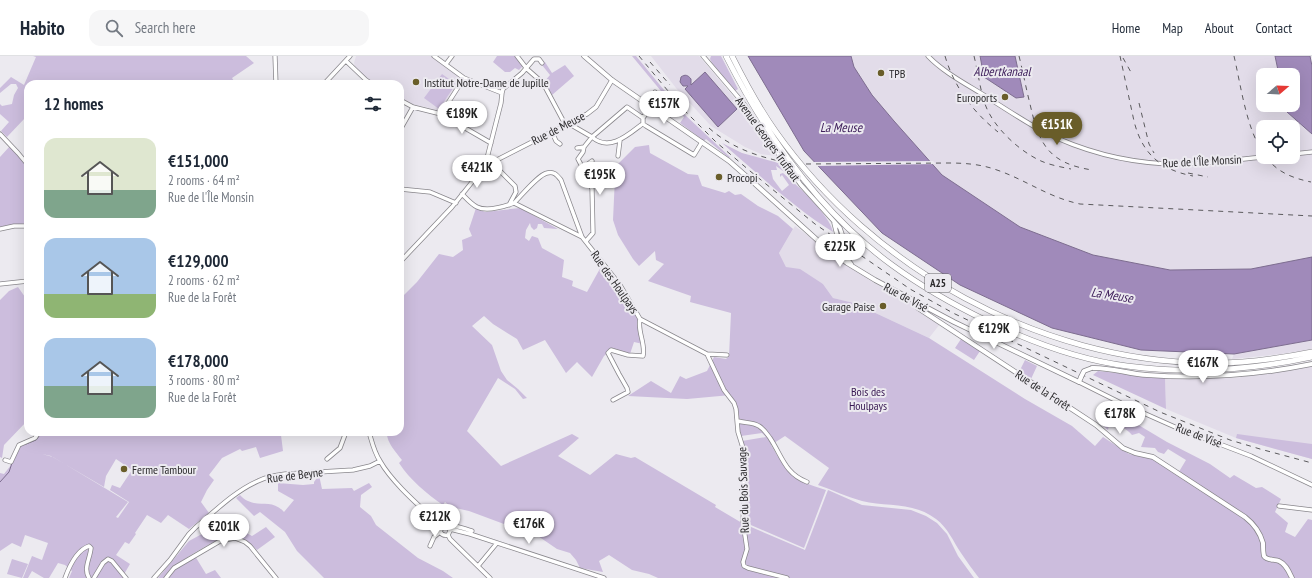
<!DOCTYPE html>
<meta charset="utf-8">
<style>
:root{--surface:#fff;--page:#f6f6f7;--text:#1f2937;--muted:#747a83;--line:#e0e1e3;--accent:#695d29}
body{margin:0;font-family:"PT Sans Narrow",sans-serif;background:var(--page);color:var(--text);height:100vh;display:flex;flex-direction:column;font-size:15px;white-space:nowrap}
*{box-sizing:border-box;margin:0}
p{font-size:13px;color:var(--muted)}
.icon{flex:none;width:22px;height:22px;fill:none;stroke:currentColor;stroke-width:2;stroke-linecap:round;stroke-linejoin:round}
.map{position:relative;flex:1;overflow:hidden}
.panel{position:absolute;left:24px;top:24px;width:380px;height:356px;display:flex;flex-direction:column;background:var(--surface);border-radius:12px;box-shadow:0 4px 16px #0002}
.panel>*{flex:none}
.needle{width:26px;rotate:71deg}
.buttons{position:absolute;left:1256px;top:12px;display:grid;gap:8px}
.buttons a{display:grid;place-items:center;width:44px;height:44px;border-radius:8px;background:var(--surface);box-shadow:0 4px 16px #0002;font-size:20px}
.price{position:absolute;translate:-50% -34px;padding:0 9px;border-radius:14px;background:#fff;color:#222;font-size:13px;line-height:26px;filter:drop-shadow(0 1px 2px #0008)}
.price::after{content:'';position:absolute;left:50%;top:24px;width:12px;height:9px;margin-left:-6px;background:inherit;clip-path:polygon(0 0,100% 0,50% 100%)}
.price.active{background:var(--accent);color:#fff}
ul{padding:0;list-style:none}
li{display:flex;align-items:center;gap:12px;height:100px;padding:0 20px}
li span{display:grid;place-items:center;flex:none;width:112px;height:80px;border-radius:12px;color:#555}
li>.icon{margin-inline-start:auto}
span .icon{width:48px;height:48px;fill:#fffc;stroke-width:1}
li b{font-size:17px}
h2{display:flex;justify-content:space-between;align-items:center;height:48px;padding:0 20px;font-size:17px}
header{display:flex;align-items:center;gap:24px;box-sizing:border-box;height:56px;padding:0 20px;background:var(--surface);border-bottom:1px solid var(--line)}
header strong{font-size:19px}
nav{display:flex;gap:22px;margin-inline-start:auto;font-size:14px}
.search{width:280px;height:36px;background:var(--page);display:flex;align-items:center;gap:10px;box-sizing:border-box;padding:0 14px;border-radius:12px;color:var(--muted);font-size:15px}
.map>svg:first-child{display:block}
</style>
<header>
<strong>Habito</strong>
<div class="search"><svg class="icon" aria-label="search" viewBox="0 0 24 24"><circle cx="10" cy="10" r="6"/><path d="M15 15l6 6"/></svg>Search here</div>
<nav><a>Home</a><a>Map</a><a>About</a><a>Contact</a></nav>
</header>
<div class="map">
<svg width="1312" height="522" viewBox="0 0 1312 522">
<rect width="100%" height="100%" fill="#eceaf0"/>
<path fill="#e2dce9" fill-rule="evenodd" d="M356 0H431L461 21V24L441 53 437 55 426 51 415 49 400 43V28H376L367 23 355 11 354 7Z
M651 0H699L742 51 776 100 761 98 745 91 711 70 676 32Z
M851 0H979L984 21 1016 42 1024 40 1015 0H1275L1279 19H1263V49H1286L1287 56 1312 78V201L1251 213 1170 214 1093 199 1020 171 942 119 894 65 872 39 854 11ZM1263 71H1293V101H1263Z
M795 170 854 214 874 227 907 244 940 268 929 282 854 247 833 242 823 228 786 211 779 197Z
M1312 284V293L1281 298 1232 303 1234 298Z
M1312 310V403L1236 382 1166 353 1165 322H1234Z"/>
<path fill="#ccbddd" fill-rule="evenodd" d="M33 0H246L254 7 232 22 236 28H28V66L25 62 7 81 1 75 9 66 0 58V48L2 50 12 48 14 39 18 32 16 28H11L0 37V32L11 21 24 29 36 1Z
M497 0H515L523 10 519 14 515 12 510 16H505L493 6Z
M632 0H636L683 57 730 101 729 102 706 83 704 85 680 67 684 61 672 48 669 50 657 38 661 35Z
M711 0H721L738 33 735 35 712 7 710 3Z
M545 6 552 17 565 9 574 20 552 39 544 26 550 19 542 9Z
M442 18 456 28 439 53 424 42Z
M722 87 742 97 782 108 793 122 776 110 777 114H771L773 123 782 135 789 129 782 119 780 121V118L783 117C797 129 830 159 833 176 794 152 757 117 722 87Z
M649 89 650 97 688 118 698 119 702 130 725 137 729 135 735 139 741 138 758 150 778 160 793 173 779 197 786 211 800 213 823 228 833 242 854 247 929 282 1025 343 1072 370 1095 390 1103 381 1129 398 1153 403 1177 419 1186 404 1168 393 1164 398 1158 396 1155 392 1141 391 1145 381 1139 377 1132 379C1126 372 1119 369 1109 369L1108 374 1102 369 1110 352 1167 386 1210 408 1230 422 1234 419 1256 432 1262 431 1281 443 1275 456 1288 467 1285 476 1295 481 1308 463 1312 464V522H979C973 514 967 506 961 497 953 485 948 472 936 463 914 446 887 451 862 445 847 441 833 434 818 429L829 412 785 380 771 389C790 421 791 423 826 434L804 492 744 466 742 385 766 381 762 377 741 380 731 339 687 343 628 340 651 325 671 337 680 320 686 323 707 315 714 301 726 303 729 300 731 257 690 246 691 240 648 225 664 208 656 204 655 195 639 210 633 203 618 179 613 164 615 121 607 118 608 107 617 109 635 91Z
M10 90 28 112V167L0 171V101Z
M476 152 485 156 520 152 558 173 544 172 542 168H538L537 172 534 174 531 171 530 167 526 174 525 182 529 185 532 180 538 182 542 192 564 204 562 221 573 225 572 230 587 236 602 209 614 223 638 262 643 288 634 286 630 298 611 294 604 300 592 321 577 306 566 317 545 284 523 294 517 283 493 268 484 260 472 270 492 289 501 315 507 324 518 333 527 342 523 343 515 333 498 322 467 375 501 410 572 378 579 382 558 400 590 419 616 398 631 402 635 401 716 449 715 451 742 467 744 486H745L744 468 805 494 828 434 862 449 911 454 926 460 937 467 947 478 958 500 974 522H658L649 518 632 514 609 499 599 505 603 516 580 512 576 504 570 497 557 493 535 478 504 468 469 455 451 451 445 446 443 449C427 438 410 424 399 407L402 404C396 396 386 386 387 376H400V243L417 226 439 198 453 201 463 194 462 184 472 180 469 173Z
M18 231 25 241 28 243V364L4 389 2 402 0 401V244L9 235Z
M961 283 980 295 974 304 955 292Z
M1025 304 1037 310 1031 323 1019 316Z
M1098 315 1165 322 1166 353 1093 319Z
M41 376H289L281 379 283 395 260 402 256 391 242 395 240 393 222 402 209 419 214 424 207 434 201 446 209 457 189 473 168 459 161 467 147 459 135 477 136 478 129 488 125 486 116 499 130 508 123 520 125 522H69L72 515 65 509 58 507 49 522H44L32 515 28 522H23L32 500 42 504 48 487 25 479 21 491 12 487 0 495V417L4 418 11 409 13 403 21 389 30 385ZM42 398 51 400 104 431 106 420 116 403 132 414 120 432 112 429 110 434 129 446 118 462 116 461 128 446 53 401Z
M1237 378 1312 388V403L1236 382Z
M319 419 322 433 352 432 354 435 369 427 372 431 361 439 360 451 371 460 376 469 418 502 443 515 453 522H324L297 495 285 476 260 456 254 460 236 442 240 439C242 441 245 444 248 445 260 451 273 443 284 456L294 444 278 435V427L303 429 314 428V426Z
M236 471 252 480 266 471 275 481 257 494C250 488 241 478 231 479 219 481 181 504 172 513 169 515 166 519 164 522H158L189 485 213 472 218 480Z
M195 500 206 518 215 514 221 522H168L174 513Z
M12 503 28 508 22 522 7 518Z"/>
<path fill="#a08aba" stroke="#7d6d8f" d="M748 0H851L854 11 872 39 894 65 942 119 1020 171 1093 199 1170 214 1251 213 1312 201V284L1234 298 1141 294 1052 272 960 229 882 177 804 95Z
M980 0H1015L1024 41 1016 42 984 21Z
M1275 0H1310L1312 10V78L1287 56 1286 49H1293V19H1279Z
M705 16 737 53 718 71 685 33 688 30H683L680 26 681 21C685 18 688 19 691 23V29Z"/>
<path fill="#eceaf0" d="M933 105 936 108 816 110 812 106Z"/>
<g fill="none" stroke-linecap="round" stroke-linejoin="round">
<path stroke="#7d6d8f" stroke-width="1" d="M26 388 36 384 42 376
M0 426 9 416 12 407"/>
<defs>
<path id="minor" d="M275 0 276 28
M517 0 527 13 543 27 566 70
M703 0 744 48 763 77 801 129 840 172 844 184
M928 0C944 17 970 30 990 43 1007 54 1024 65 1042 75 1080 94 1124 106 1167 108 1199 109 1231 104 1263 101
M346 5 366 24 372 28
M446 8 452 0
M324 28 350 0
M502 37 503 33 522 17 534 3H539L542 7
M400 44 413 51 441 58 491 87
M648 48 655 36
M441 58 464 22
M643 62V68L646 70 694 99 702 86
M570 67 573 70 592 81 626 52 627 51 643 62 651 50
M400 74 413 51
M552 76 556 85 560 88
M0 78 18 97 28 109
M577 92 584 91
M1293 98 1312 96
M618 100 620 84
M492 107 515 130 516 136 509 149
M485 110 587 58 596 51 612 24
M583 112 592 105
M400 133 430 136 456 147
M462 138C466 142 471 148 477 151 487 156 503 151 514 147 522 139 538 119 547 117 554 115 557 119 561 124L582 181 620 229 640 263 707 298 727 299
M514 147 582 181
M834 167 837 179
M0 173 14 170H28
M586 185 593 177 592 133 589 124 578 103 583 96 584 91 592 81C609 96 628 79 641 69
M400 206 452 151 485 110 501 47 502 37 464 22 434 0
M0 228 28 225
M707 298 724 334 734 347 736 353 738 376 743 392 744 437 743 466 747 493 743 506 744 510 748 512 787 522
M1079 326 1121 347 1175 371 1251 400 1312 429
M613 344 628 336 627 332 619 318 608 297 611 294 628 299 643 300C646 288 637 275 640 263
M738 365C745 367 753 366 759 370 764 373 767 378 770 382 782 400 785 418 807 426
M369 376C372 386 374 396 380 405 393 428 422 452 442 471L446 470 448 471 450 475 448 479
M327 403 340 392 346 376
M5 404 11 406 19 389 35 382 39 376
M1279 450 1312 454
M442 471 440 476C442 479 444 480 448 479
M448 471C456 468 464 473 472 475
M450 473 470 478 604 522
M448 479 450 483 490 522
M430 490 434 481 440 476
M478 510 497 487
M65 522C69 511 77 494 89 490L91 492C90 503 83 512 89 522
M94 522 103 507 108 503 112 505 126 522
M154 522 170 504 189 478 196 471C215 455 235 435 258 425 266 421 276 419 285 418L353 414 370 410 380 405
M166 522 174 512 220 485 235 482 245 486 250 490 276 522"/>
<path id="major" d="M584 0 612 24 729 105 754 127 825 191 847 207 875 224 954 266 1079 326 1081 321
M832 196C830 192 832 188 837 186 846 188 843 193 845 200 846 203 849 205 851 208
M916 245 918 252 1096 369 1123 392 1135 397 1153 401 1245 461C1254 468 1260 476 1263 487 1263 491 1263 496 1264 500 1267 505 1275 503 1279 505 1286 508 1289 516 1292 522
M1092 312C1109 311 1129 318 1147 319 1201 323 1258 319 1312 308"/>
<path id="highway" d="M726 0C766 79 819 156 892 209 922 231 954 249 987 265 1031 286 1078 304 1127 310 1187 318 1252 314 1312 301
M732 0C745 26 759 52 776 76 873 213 1039 305 1207 307 1242 308 1277 303 1312 296"/>
</defs>
<use href="#minor" stroke="#89878c" stroke-width="5"/>
<use href="#major" stroke="#89878c" stroke-width="5.5"/>
<use href="#highway" stroke="#89878c" stroke-width="6"/>
<use href="#minor" stroke="#fff" stroke-width="3.5"/>
<use href="#major" stroke="#fff" stroke-width="4"/>
<use href="#highway" stroke="#fff" stroke-width="5"/>
<path stroke="#5b5a5d" stroke-width="1" stroke-dasharray="5 5" stroke-linecap="butt" d="M639 0 683 53 716 86 750 115 815 168 910 233 953 257 1160 356 1230 384 1260 393 1312 407
M945 0C954 31 973 56 998 76
M974 0C978 16 980 33 985 48 993 71 1019 95 1041 105 1050 109 1061 111 1071 113
M1019 0C1023 16 1026 32 1030 48 1039 88 1048 107 1092 114
M1120 0 1134 65C1142 98 1161 114 1193 120
M1234 0C1241 30 1246 71 1263 97
M1123 2 1132 18
M650 6 670 29
M1139 47 1149 88 1154 97
M709 72C729 90 753 99 779 105
M1266 101C1277 116 1292 122 1311 126
M806 108 948 107C964 107 979 108 994 113 1025 123 1047 141 1080 148L1312 160
M1188 117 1208 121"/>
<defs>
<path id="minor-bridge" d="M844 184V191
M836 185 837 179"/>
<path id="major-bridge" d="M1081 321 1084 315 1092 312"/>
</defs>
<use href="#minor-bridge" stroke="#89878c" stroke-width="5" stroke-linecap="butt"/>
<use href="#major-bridge" stroke="#89878c" stroke-width="5.5" stroke-linecap="butt"/>
<use href="#minor-bridge" stroke="#fff" stroke-width="3.5"/>
<use href="#major-bridge" stroke="#fff" stroke-width="4"/>
</g>
<g fill="#695d29" stroke="#eceaf0" stroke-width="1.5">
<circle cx="881" cy="17" r="4"/>
<circle cx="416" cy="26" r="4"/>
<circle cx="1005" cy="41" r="4"/>
<circle cx="719" cy="121" r="4"/>
<circle cx="883" cy="250" r="4"/>
<circle cx="124" cy="413" r="4"/>
</g>
<g text-anchor="middle" dominant-baseline="central" stroke-width="4" stroke-linejoin="round" paint-order="stroke">
<rect fill="#eceaf0" stroke="#656467" stroke-width="1" x="925" y="218" width="26" height="18" rx="3"/>
<g font-size="11" font-weight="bold" fill="#2b2a2c">
<text x="938" y="227">A25</text>
</g>
<g font-size="12" fill="#2b2a2c" stroke="#eceaf0" text-anchor="start">
<text x="889" y="17">TPB</text>
<text x="424" y="26">Institut Notre-Dame de Jupille</text>
<text x="997" y="41" text-anchor="end">Euroports</text>
<text x="727" y="121">Procopi</text>
<text x="875" y="250" text-anchor="end">Garage Paise</text>
<text x="132" y="413">Ferme Tambour</text>
</g>
<g font-size="12" fill="#2b2a2c" stroke="#eceaf0">
<text transform="translate(558 72) rotate(-27)">Rue de Meuse</text>
<text transform="translate(768 83) rotate(54)">Avenue Georges Truffaut</text>
<text transform="translate(1202 105) rotate(-3)">Rue de l'Île Monsin</text>
<text transform="translate(615 226) rotate(55)">Rue des Houlpays</text>
<text transform="translate(906 241) rotate(28)">Rue de Visé</text>
<text transform="translate(1043 334) rotate(33)">Rue de la Forêt</text>
<text transform="translate(1199 379) rotate(21)">Rue de Visé</text>
<text transform="translate(295 419) rotate(-7)">Rue de Beyne</text>
<text transform="translate(743 434) rotate(-92)">Rue du Bois Sauvage</text>
</g>
<g font-size="12" fill="#381852" stroke="#eceaf0">
<text x="868" y="335">Bois des<tspan x="868" dy="14">Houlpays</tspan></text>
</g>
<g font-size="13" font-style="italic" fill="#41225d" stroke="#eceaf0">
<text x="1002" y="15">Albertkanaal</text>
<text x="841" y="71">La Meuse</text>
<text transform="translate(1112 239) rotate(9)">La Meuse</text>
</g>
</g>
</svg>
<div class="buttons">
<a><svg class="needle" viewBox="-14 -14 28 28"><path d="M0-13l5 13h-10z" fill="#e53935"/><path d="M0 13l5-13h-10z" fill="#747a83"/></svg></a>
<a><svg class="icon" aria-label="locate" viewBox="0 0 24 24"><circle cx="12" cy="12" r="6"/><path d="M12 2v4M12 18v4M2 12h4M18 12h4"/></svg></a>
</div>
<b class="price" style="left:664px;top:69px">€157K</b>
<b class="price" style="left:462px;top:79px">€189K</b>
<b class="price active" style="left:1057px;top:90px">€151K</b>
<b class="price" style="left:477px;top:133px">€421K</b>
<b class="price" style="left:600px;top:140px">€195K</b>
<b class="price" style="left:840px;top:212px">€225K</b>
<b class="price" style="left:994px;top:294px">€129K</b>
<b class="price" style="left:1203px;top:328px">€167K</b>
<b class="price" style="left:1120px;top:379px">€178K</b>
<b class="price" style="left:435px;top:482px">€212K</b>
<b class="price" style="left:529px;top:489px">€176K</b>
<b class="price" style="left:224px;top:492px">€201K</b>
<section class="panel">
<h2>12 homes<svg class="icon" aria-label="filters" viewBox="0 0 24 24"><path d="M4 7h16M4 17h16"/><circle cx="9" cy="7" r="2"/><circle cx="15" cy="17" r="2"/></svg></h2>
<ul>
<li><span style="background:linear-gradient(#dfe7d0 65%,#7fa58c 0)"><svg class="icon" aria-label="home" viewBox="0 0 24 24"><path d="M3 11l9-7 9 7M6 9v11h12V9"/></svg></span><div><b>€151,000</b><p>2 rooms · 64 m²</p><p>Rue de l'Île Monsin</p></div></li>
<li><span style="background:linear-gradient(#a9c7e8 70%,#8fb573 0)"><svg class="icon" aria-label="home" viewBox="0 0 24 24"><path d="M3 11l9-7 9 7M6 9v11h12V9"/></svg></span><div><b>€129,000</b><p>2 rooms · 62 m²</p><p>Rue de la Forêt</p></div></li>
<li><span style="background:linear-gradient(#a9c7e8 60%,#7fa58c 0)"><svg class="icon" aria-label="home" viewBox="0 0 24 24"><path d="M3 11l9-7 9 7M6 9v11h12V9"/></svg></span><div><b>€178,000</b><p>3 rooms · 80 m²</p><p>Rue de la Forêt</p></div></li>
</ul>
</section>
</div>
